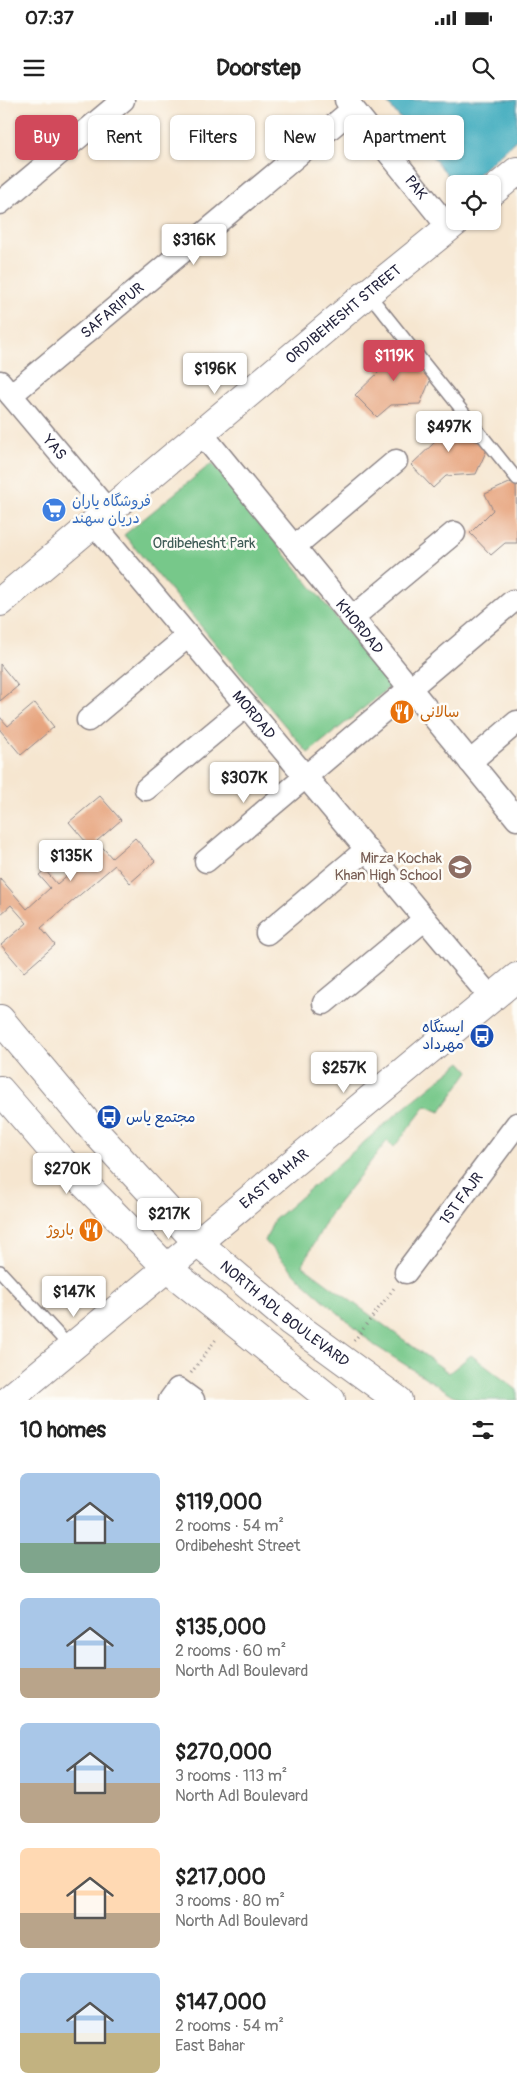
<!DOCTYPE html>
<meta charset="utf-8">
<style>
:root{--surface:#fff;--page:#f2f2f2;--text:#222;--muted:#767676;--accent:#d1495b}
body{margin:0;font-family:Pangolin,"Playpen Sans Arabic",sans-serif;background:var(--page);color:var(--text);height:100vh;display:flex;flex-direction:column;font-size:19px;white-space:nowrap}
*{box-sizing:border-box;margin:0}
p{font-size:16px;color:var(--muted)}
.icon{flex:none;width:28px;height:28px;fill:none;stroke:currentColor;stroke-width:2;stroke-linecap:round;stroke-linejoin:round}
.map{position:relative;height:1300px;overflow:hidden}
.details{display:flex;flex-direction:column;background:var(--surface);flex:1}
.details>*{flex:none}
.guide{position:absolute;left:15px;top:15px;width:488px;height:45px;display:flex;gap:10px}
.fabs{position:absolute;left:446px;top:75px;display:grid;gap:10px}
.fabs a{display:grid;place-items:center;width:55px;height:55px;border-radius:8px;background:var(--surface);box-shadow:0 1px 4px #0004;font-size:25px}
.price{position:absolute;translate:-50% -42px;padding:0 11px;border-radius:5px;background:#fff;color:#222;font-size:16px;line-height:32px;filter:drop-shadow(0 1px 2px #0008)}
.price::after{content:'';position:absolute;left:50%;top:30px;width:15px;height:11px;margin-left:-8px;background:inherit;clip-path:polygon(0 0,100% 0,50% 100%)}
.price.active{background:var(--accent);color:#fff}
ul{padding:0;list-style:none}
li{display:flex;align-items:center;gap:15px;height:125px;padding:0 20px}
li span{display:grid;place-items:center;flex:none;width:140px;height:100px;border-radius:8px;color:#555}
li>.icon{margin-inline-start:auto}
span .icon{width:60px;height:60px;fill:#fffc;stroke-width:1}
li b{font-size:21px}
h2{display:flex;justify-content:space-between;align-items:center;height:60px;padding:0 20px;font-size:21px}
.pill{padding:0 18px;border-radius:8px;background:var(--surface);box-shadow:0 1px 4px #0004;font-size:18px;line-height:45px}
.pill.active{background:var(--accent);color:#fff}
.status{display:flex;justify-content:space-between;align-items:center;height:35px;padding:0 25px;background:var(--surface);direction:ltr}
.status svg{height:14px;fill:currentColor}
header{display:flex;justify-content:space-between;align-items:center;height:65px;padding:0 20px;background:var(--surface);font-size:22px;font-weight:700}
.map>svg:first-child{display:block}
</style>
<div class="status"><b>07:37</b><svg viewBox="0 0 49 12"><path d="M0 12V9h3v3zM5 12V6h3v6zM10 12V3h3v9zM15 12V0h3v12zM26 1h20v11H26zM47 4h2v5h-2z"/></svg></div>
<header><svg class="icon" aria-label="menu" viewBox="0 0 24 24"><path d="M4 6h16M4 12h16M4 18h16"/></svg>Doorstep<svg class="icon" aria-label="search" viewBox="0 0 24 24"><circle cx="10" cy="10" r="6"/><path d="M15 15l6 6"/></svg></header>
<div class="map">
<svg width="517" height="1300" viewBox="0 0 517 1300">
<rect width="100%" height="100%" fill="#fdfcf7"/>
<filter id="ink" filterUnits="userSpaceOnUse"><feTurbulence type="fractalNoise" baseFrequency=".02" numOctaves="2"/><feDisplacementMap in="SourceGraphic" scale="10" xChannelSelector="R" yChannelSelector="G"/><feConvolveMatrix kernelMatrix="1 2 1 2 8 2 1 2 1" color-interpolation-filters="sRGB"/></filter>
<filter id="wash" filterUnits="userSpaceOnUse"><feTurbulence type="fractalNoise" baseFrequency=".0096" numOctaves="4" result="noise"/><feDisplacementMap in="SourceGraphic" scale="20" xChannelSelector="R" yChannelSelector="G"/><feGaussianBlur stdDeviation="1.12" result="paint"/><feColorMatrix in="noise" values="0 0 0 0 0 0 0 0 0 0 0 0 0 0 0 0 0 1.4 0 .05"/><feComposite in="paint" operator="in"/></filter>
<g filter="url(#wash)">
<rect width="100%" height="100%" fill="#f6e6d0"/>
<path fill="#77c88a" stroke="#4c7562" d="M212 363 391 586 308 653 124 435Z
M461 962 469 971 440 1012 426 1006 394 1047 387 1041 332 1111 302 1165 449 1273 471 1255 517 1290V1300H461L374 1245 301 1180 265 1141 274 1120 399 1012Z"/>
<path fill="#3facbe" stroke="#30677c" d="M385 0H517V39L467 84H455Z"/>
<g id="blocks">
<path fill="#e7a57f" d="M402 242 405 266 433 274 420 304 391 305 377 317 355 295 378 273 371 256Z
M457 313 461 336 489 345 476 374 446 376 433 388 411 365 434 343 426 326Z
M516 380 517 443H505L491 455 470 433 493 410 485 394Z
M0 564 18 586 0 601Z
M35 603 54 627 21 655 0 630V617L8 626Z
M100 696 121 720 97 741 112 758 135 738 155 761 130 783 115 765 41 828 55 845 24 872 1 845 27 823 11 805 0 815V778L27 809 50 788 39 775 45 770 57 784 70 773 57 758 67 749 77 760 91 748 69 722Z"/>
</g>
</g>
<g filter="url(#ink)">
<use href="#blocks" fill-opacity="0" stroke="#8c8486" stroke-width="1"/>
<g fill="none" stroke-linecap="round" stroke-linejoin="round">
<defs>
<path id="lane" d="M368 193 517 379
M0 1171 71 1248"/>
<g id="street">
<path id="s1" d="M346 0 449 128"/>
<path d="M0 103 123 0"/>
<path id="s2" d="M0 282 109 412"/>
<path id="s3" d="M11 295 353 9"/>
<path id="s4" d="M202 334 517 719"/>
<path id="s5" d="M94 424 491 898"/>
<path d="M294 447 396 361"/>
<path d="M352 518 454 433"/>
<path d="M88 620 188 536"/>
<path d="M470 662 517 622"/>
<path d="M146 689 246 606"/>
<path d="M206 761 513 501"/>
<path d="M267 833 367 749"/>
<path d="M324 903 425 819"/>
<path id="s6" d="M406 1172 517 1024"/>
<path d="M170 1300 178 1289 193 1300"/>
</g>
<g id="secondary">
<path d="M492 92 517 71"/>
<path id="s7" d="M0 502 368 193 457 121"/>
<path id="s8" d="M0 919 89 1025 198 1143 291 1222 398 1300"/>
<path d="M0 990 58 1057 168 1169 331 1300"/>
<path id="s9" d="M8 1300 517 877"/>
</g>
</defs>
<use href="#lane" stroke="#8c8486" stroke-width="14"/>
<use href="#street" stroke="#8c8486" stroke-width="25"/>
<use href="#secondary" stroke="#8c8486" stroke-width="30"/>
<path stroke="#8c8486" stroke-width="3" stroke-dasharray="1 4" stroke-linecap="butt" d="M354 1241 394 1188
M191 1273 217 1238"/>
<use href="#lane" stroke="#fff" stroke-width="11"/>
<use href="#street" stroke="#fff" stroke-width="22"/>
<use href="#secondary" stroke="#fff" stroke-width="28"/>
</g>
</g>
<defs>
<symbol id="supermarket-disc" viewBox="-11 -11 22 22"><circle r="9.5" fill="#3f7fe0" stroke="#fdfcf7"/><path d="M-6-5.5h2.5l.6 2H6L4.5 2H-2.5L-4.4-4H-6ZM-1.5 3.2a1.3 1.3 0 1 0 .1 0ZM3 3.2a1.3 1.3 0 1 0 .1 0Z" fill="#fff"/></symbol>
<symbol id="restaurant-disc" viewBox="-11 -11 22 22"><circle r="9.5" fill="#e8710a" stroke="#fdfcf7"/><path d="M-5-6h1v4h1v-4h1v4h1v-4h1v5L-1.5 .5V6h-2V.5L-5-1ZM5-6V6H3V1.5H1.5Q1.5-4 5-6Z" fill="#fff"/></symbol>
<symbol id="school-disc" viewBox="-11 -11 22 22"><circle r="9.5" fill="#8d6e63" stroke="#fdfcf7"/><path d="M0-5L7-2L0 1L-7-2ZM-4 1L0 2.5L4 1V4Q0 6-4 4Z" fill="#fff"/></symbol>
<symbol id="bus-disc" viewBox="-11 -11 22 22"><circle r="9.5" fill="#1a4fb4" stroke="#fdfcf7"/><path d="M-5-6H5V4H4V6H2V4H-2V6H-4V4H-5ZM-3.5-4V0h7V-4ZM-3.5 1.2v1.5H-2V1.2ZM2 1.2v1.5H3.5V1.2Z" fill="#fff"/></symbol>
</defs>
<g fill-rule="evenodd">
<use href="#supermarket-disc" x="40" y="396" width="28" height="28"/>
<use href="#restaurant-disc" x="388" y="598" width="28" height="28"/>
<use href="#school-disc" x="446" y="753" width="28" height="28"/>
<use href="#bus-disc" x="468" y="922" width="28" height="28"/>
<use href="#bus-disc" x="95" y="1003" width="28" height="28"/>
<use href="#restaurant-disc" x="77" y="1116" width="28" height="28"/>
</g>
<g text-anchor="middle" dominant-baseline="central" stroke-width="5" stroke-linejoin="round" paint-order="stroke">
<g font-size="15" fill="#22223b" stroke="#fdfcf7">
<text stroke="none"><textPath href="#s1" startOffset="112">PAK</textPath></text>
<text stroke="none"><textPath href="#s3" startOffset="132">SAFARIPUR</textPath></text>
<text stroke="none"><textPath href="#s7" startOffset="448">ORDIBEHESHT STREET</textPath></text>
<text stroke="none"><textPath href="#s2" startOffset="85">YAS</textPath></text>
<text stroke="none"><textPath href="#s4" startOffset="249">KHORDAD</textPath></text>
<text stroke="none"><textPath href="#s5" startOffset="249">MORDAD</textPath></text>
<text stroke="none"><textPath href="#s9" startOffset="346">EAST BAHAR</textPath></text>
<text stroke="none"><textPath href="#s6" startOffset="92">1ST FAJR</textPath></text>
<text stroke="none"><textPath href="#s8" startOffset="411">NORTH ADL BOULEVARD</textPath></text>
</g>
<g font-size="15" fill="#366cbe" stroke="#fdfcf7" text-anchor="start">
<text x="72" y="401">فروشگاه یاران<tspan x="72" dy="17">دریان سهند</tspan></text>
</g>
<g font-size="15" fill="#405c57" stroke="#fdfcf7">
<text x="204" y="443">Ordibehesht Park</text>
</g>
<g font-size="15" fill="#c56008" stroke="#fdfcf7" text-anchor="start">
<text x="420" y="612">سالانی</text>
<text x="74" y="1130" text-anchor="end">باروژ</text>
</g>
<g font-size="15" fill="#785e54" stroke="#fdfcf7" text-anchor="end">
<text x="442" y="758">Mirza Kochak<tspan x="442" dy="17">Khan High School</tspan></text>
</g>
<g font-size="15" fill="#164399" stroke="#fdfcf7" text-anchor="end">
<text x="464" y="927">ایستگاه<tspan x="464" dy="17">مهرداد</tspan></text>
<text x="126" y="1017" text-anchor="start">مجتمع یاس</text>
</g>
</g>
</svg>
<div class="fabs">
<a><svg class="icon" aria-label="locate" viewBox="0 0 24 24"><circle cx="12" cy="12" r="6"/><path d="M12 2v4M12 18v4M2 12h4M18 12h4"/></svg></a>
</div>
<b class="price" style="left:194px;top:166px">$316K</b>
<b class="price active" style="left:394px;top:282px">$119K</b>
<b class="price" style="left:215px;top:295px">$196K</b>
<b class="price" style="left:449px;top:353px">$497K</b>
<b class="price" style="left:244px;top:704px">$307K</b>
<b class="price" style="left:71px;top:782px">$135K</b>
<b class="price" style="left:344px;top:994px">$257K</b>
<b class="price" style="left:67px;top:1095px">$270K</b>
<b class="price" style="left:169px;top:1140px">$217K</b>
<b class="price" style="left:74px;top:1218px">$147K</b>
<div class="guide">
<a class="pill active">Buy</a>
<a class="pill">Rent</a>
<a class="pill">Filters</a>
<a class="pill">New</a>
<a class="pill">Apartment</a>
</div>
</div>
<section class="details">
<h2>10 homes<svg class="icon" aria-label="filters" viewBox="0 0 24 24"><path d="M4 7h16M4 17h16"/><circle cx="9" cy="7" r="2"/><circle cx="15" cy="17" r="2"/></svg></h2>
<ul>
<li><span style="background:linear-gradient(#a9c7e8 70%,#7fa58c 0)"><svg class="icon" aria-label="home" viewBox="0 0 24 24"><path d="M3 11l9-7 9 7M6 9v11h12V9"/></svg></span><div><b>$119,000</b><p>2 rooms · 54 m²</p><p>Ordibehesht Street</p></div></li>
<li><span style="background:linear-gradient(#a9c7e8 70%,#b9a48a 0)"><svg class="icon" aria-label="home" viewBox="0 0 24 24"><path d="M3 11l9-7 9 7M6 9v11h12V9"/></svg></span><div><b>$135,000</b><p>2 rooms · 60 m²</p><p>North Adl Boulevard</p></div></li>
<li><span style="background:linear-gradient(#a9c7e8 60%,#b9a48a 0)"><svg class="icon" aria-label="home" viewBox="0 0 24 24"><path d="M3 11l9-7 9 7M6 9v11h12V9"/></svg></span><div><b>$270,000</b><p>3 rooms · 113 m²</p><p>North Adl Boulevard</p></div></li>
<li><span style="background:linear-gradient(#ffd9b3 65%,#b9a48a 0)"><svg class="icon" aria-label="home" viewBox="0 0 24 24"><path d="M3 11l9-7 9 7M6 9v11h12V9"/></svg></span><div><b>$217,000</b><p>3 rooms · 80 m²</p><p>North Adl Boulevard</p></div></li>
<li><span style="background:linear-gradient(#a9c7e8 60%,#c2b280 0)"><svg class="icon" aria-label="home" viewBox="0 0 24 24"><path d="M3 11l9-7 9 7M6 9v11h12V9"/></svg></span><div><b>$147,000</b><p>2 rooms · 54 m²</p><p>East Bahar</p></div></li>
</ul>
</section>
